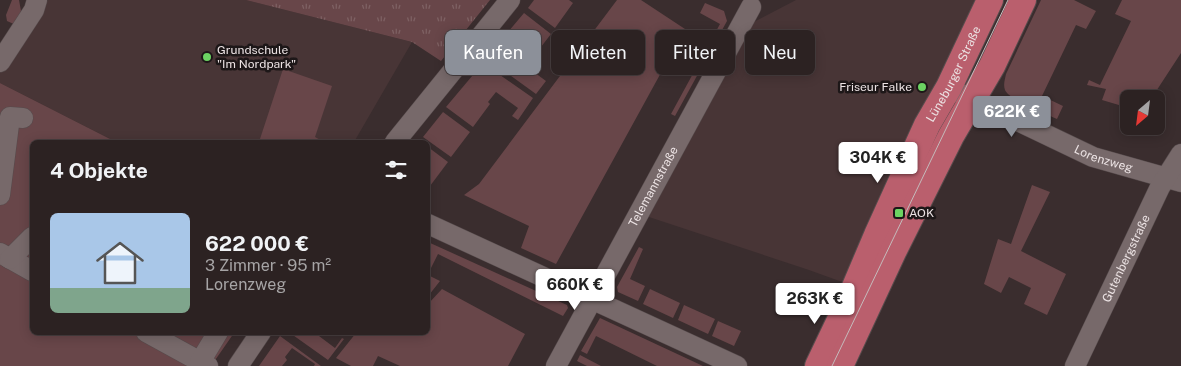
<!DOCTYPE html>
<html lang="de">
<meta charset="utf-8">
<style>
:root{--surface:#2c2222;--page:#382f2f;--text:#f1f3f6;--muted:#a6a4a5;--line:#483f40;--accent:#8c9099}
body{margin:0;font-family:"Public Sans",sans-serif;background:var(--page);color:var(--text);height:100vh;display:flex;flex-direction:column;font-size:19px;white-space:nowrap}
*{box-sizing:border-box;margin:0}
p{font-size:16px;color:var(--muted)}
.icon{flex:none;width:28px;height:28px;fill:none;stroke:currentColor;stroke-width:2;stroke-linecap:round;stroke-linejoin:round}
.map{position:relative;flex:1;overflow:hidden}
.side{position:absolute;left:30px;top:140px;width:400px;height:195px;display:flex;flex-direction:column;background:var(--surface);border-radius:8px;box-shadow:0 2px 12px #0003,0 0 0 1px var(--line)}
.side>*{flex:none}
.banner{position:absolute;left:445px;top:30px;width:475px;height:45px;display:flex;gap:10px}
.needle{width:32px;rotate:208deg}
.controls{position:absolute;left:1120px;top:90px;display:grid;gap:10px}
.controls a{display:grid;place-items:center;width:45px;height:45px;border-radius:8px;background:var(--surface);box-shadow:0 2px 12px #0003,0 0 0 1px var(--line);font-size:25px}
.price{position:absolute;translate:-50% -42px;padding:0 11px;border-radius:5px;background:#fff;color:#222;font-size:16px;line-height:32px;filter:drop-shadow(0 1px 2px #0008)}
.price::after{content:'';position:absolute;left:50%;top:30px;width:15px;height:11px;margin-left:-8px;background:inherit;clip-path:polygon(0 0,100% 0,50% 100%)}
.price.on{background:var(--accent);color:#fff}
ul{padding:0;list-style:none}
li{display:flex;align-items:center;gap:15px;height:125px;padding:0 20px}
li+li{border-top:1px solid var(--line)}
li span{display:grid;place-items:center;flex:none;width:140px;height:100px;border-radius:8px;color:#555}
li>.icon{margin-inline-start:auto}
span .icon{width:60px;height:60px;fill:#fffc;stroke-width:1}
li b{font-size:21px}
h2{display:flex;justify-content:space-between;align-items:center;height:60px;padding:0 20px;font-size:21px}
.chip{padding:0 18px;border-radius:8px;background:var(--surface);box-shadow:0 2px 12px #0003,0 0 0 1px var(--line);font-size:18px;line-height:45px}
.chip.on{background:var(--accent);color:#fff}
.map>svg:first-child{display:block}
</style>
<div class="map">
<svg width="1181" height="366" viewBox="0 0 1181 366">
<defs>
<pattern id="park-tufts" width="24" height="20" patternUnits="userSpaceOnUse" patternTransform="scale(1.25)"><rect width="24" height="20" fill="#684649"/><path d="M3 7l-1-3M5 7V3M7 7l1-3M15 17l-1-3M17 17v-4M19 17l1-3" fill="none" stroke="#7e6163"/></pattern>
</defs>
<rect width="100%" height="100%" fill="#3a2d2e"/>
<path fill="#483536" d="M48 0H246L412 42 354 142H116L0 83V72Z
M796 0H975L845 283 809 270 646 216 750 24Z"/>
<path fill="#684649" d="M12 0H19L21 11 16 25 7 21 6 15Z
M534 0H569L573 3 555 28 528 8Z
M617 0H641L685 29 556 264 521 248 529 226 464 195 479 184Z
M1041 0H1074L1096 11 1086 29 1076 25 1042 96 1063 106 1057 119C1046 114 1009 100 1005 90 1003 85 1005 79 1006 74Z
M1122 0H1181V53L1151 99H1129V108L1102 100 1106 89 1087 85 1089 80 1100 85 1131 21 1115 14Z
M705 3 724 11 727 21 675 116 671 114 720 24 700 13Z
M524 13 551 34 534 56 530 53 523 64 546 81 536 94 486 58Z
M483 63 533 98 518 120 512 116 518 108 496 92 488 102 490 104 473 127 446 107Z
M283 69 332 86 315 137 324 142H259Z
M0 83 116 142H32V332L234 333 211 366H0Z
M443 112 470 132 451 157 423 137Z
M428 147 448 162 430 186 428 185Z
M1032 185 1050 192 1021 251 1066 274 1047 315 1024 304 1031 288 1009 277 1001 293 984 284 998 239 1011 244Z
M428 242 567 305 568 308 563 316 438 254 428 274Z
M639 247 643 249 630 279 645 286 638 301 618 292 617 287Z
M428 275 440 281 429 295H428Z
M442 289 525 334 508 366H400L378 356 373 366H351L336 358 356 333 428 332V304Z
M650 289 680 303 673 318 643 304Z
M684 305 715 319 708 334 678 320Z
M600 318 703 366H657L596 336 587 354 581 351Z
M718 321 741 331 734 346 712 336Z
M290 333H315L335 348 342 338 344 339 328 360Z
M280 336 321 366H314L315 364 292 348 285 357 287 360 282 366H259Z
M580 355 601 366H587L577 361Z"/>
<path fill="url(#park-tufts)" d="M246 0H490L441 61 412 42Z"/>
<g fill="none" stroke-linecap="round" stroke-linejoin="round">
<defs>
<g id="minor">
<path d="M0 62 34 10 37 0"/>
<path id="s1" d="M959 93 1093 157 1181 182"/>
<path d="M395 142 510 0"/>
<path d="M0 195 10 117 23 118"/>
<path d="M428 224 737 366"/>
<path d="M0 253 32 271"/>
<path d="M10 259 32 237"/>
<path d="M146 332 208 366"/>
<path d="M200 362 218 332"/>
<path d="M238 366 261 332"/>
<path id="s2" d="M556 366 751 7"/>
<path id="s3" d="M1075 366 1160 187 1181 154"/>
</g>
<g id="major">
<path id="s4" d="M818 366 849 301 877 235 927 125 949 87 990 0"/>
<path d="M840 366 893 252 951 136 992 66 1023 0"/>
</g>
</defs>
<use href="#minor" stroke="#564b4c" stroke-width="21"/>
<use href="#major" stroke="#564b4c" stroke-width="28"/>
<use href="#minor" stroke="#77696a" stroke-width="20"/>
<use href="#major" stroke="#ba5f6d" stroke-width="26"/>
<path stroke="#c5bbbc" stroke-width="1" d="M832 366 1008 0"/>
</g>
<g fill="#6cd362" stroke="#1d1718" stroke-width="2">
<circle cx="207" cy="57" r="5"/>
<circle cx="922" cy="87" r="5"/>
<rect x="894" y="208" width="10" height="10" rx="2.5"/>
</g>
<g text-anchor="middle" dominant-baseline="central" stroke-width="5" stroke-linejoin="round" paint-order="stroke">
<g font-size="12" fill="#ece3e4" stroke="#1d1718" text-anchor="start">
<text x="217" y="50">Grundschule<tspan x="217" dy="14">"Im Nordpark"</tspan></text>
<text x="912" y="87" text-anchor="end">Friseur Falke</text>
<text x="909" y="213">AOK</text>
</g>
<g font-size="12" fill="#ece3e4" stroke="#1d1718">
<text stroke="none"><textPath href="#s4" startOffset="322">Lüneburger Straße</textPath></text>
<text stroke="none"><textPath href="#s1" startOffset="159">Lorenzweg</textPath></text>
<text stroke="none"><textPath href="#s2" startOffset="204">Telemannstraße</textPath></text>
<text stroke="none"><textPath href="#s3" startOffset="119">Gutenbergstraße</textPath></text>
</g>
</g>
</svg>
<div class="controls">
<a><svg class="needle" viewBox="-14 -14 28 28"><path d="M0-13l5 13h-10z" fill="#e53935"/><path d="M0 13l5-13h-10z" fill="#a6a4a5"/></svg></a>
</div>
<b class="price on" style="left:1012px;top:138px">622K €</b>
<b class="price" style="left:878px;top:184px">304K €</b>
<b class="price" style="left:575px;top:311px">660K €</b>
<b class="price" style="left:815px;top:325px">263K €</b>
<div class="banner">
<a class="chip on">Kaufen</a>
<a class="chip">Mieten</a>
<a class="chip">Filter</a>
<a class="chip">Neu</a>
</div>
<section class="side">
<h2>4 Objekte<svg class="icon" aria-label="filters" viewBox="0 0 24 24"><path d="M4 7h16M4 17h16"/><circle cx="9" cy="7" r="2"/><circle cx="15" cy="17" r="2"/></svg></h2>
<ul>
<li><span style="background:linear-gradient(#a9c7e8 75%,#7fa58c 0)"><svg class="icon" aria-label="home" viewBox="0 0 24 24"><path d="M3 11l9-7 9 7M6 9v11h12V9"/></svg></span><div><b>622 000 €</b><p>3 Zimmer · 95 m²</p><p>Lorenzweg</p></div></li>
</ul>
</section>
</div>
